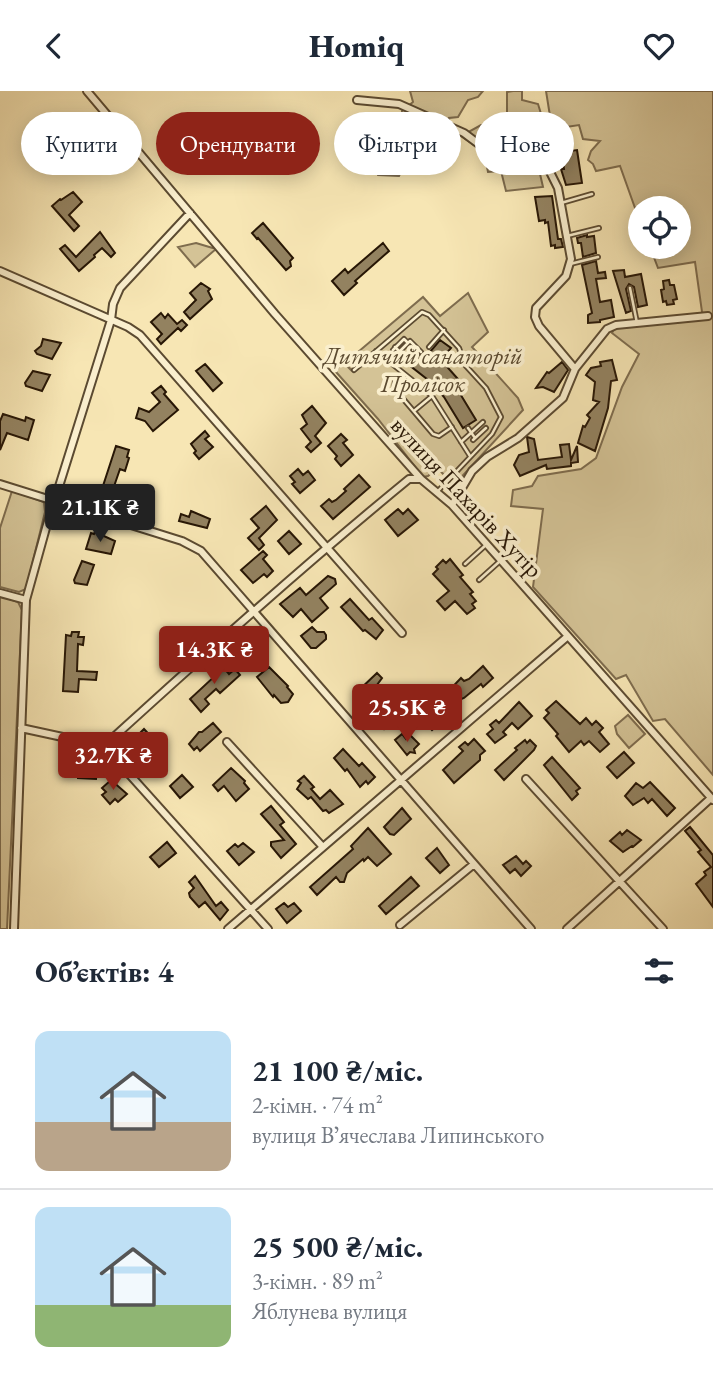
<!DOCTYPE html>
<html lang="uk">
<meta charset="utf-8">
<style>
:root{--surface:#fff;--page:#f2f2f3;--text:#1f2937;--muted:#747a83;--line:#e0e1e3;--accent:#8f2418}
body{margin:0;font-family:"EB Garamond",serif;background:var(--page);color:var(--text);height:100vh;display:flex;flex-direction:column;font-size:26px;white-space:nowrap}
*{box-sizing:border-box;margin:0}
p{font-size:23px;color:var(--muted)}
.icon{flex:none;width:38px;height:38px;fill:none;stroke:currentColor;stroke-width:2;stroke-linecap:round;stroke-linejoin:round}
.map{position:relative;height:838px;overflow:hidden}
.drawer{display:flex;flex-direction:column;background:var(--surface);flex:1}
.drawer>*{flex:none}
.banner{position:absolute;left:21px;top:21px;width:672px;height:63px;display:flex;gap:14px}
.fabs{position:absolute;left:628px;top:105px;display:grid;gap:14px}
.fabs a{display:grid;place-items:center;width:63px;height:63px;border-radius:50%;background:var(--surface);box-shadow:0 4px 18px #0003;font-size:35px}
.price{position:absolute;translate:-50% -60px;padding:0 16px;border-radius:7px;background:var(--accent);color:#fff;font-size:23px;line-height:46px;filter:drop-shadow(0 2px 4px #0008)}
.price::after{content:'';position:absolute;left:50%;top:42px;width:21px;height:16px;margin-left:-10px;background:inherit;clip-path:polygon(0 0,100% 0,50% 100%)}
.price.on{background:#222;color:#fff}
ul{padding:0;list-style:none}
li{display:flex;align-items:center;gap:21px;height:175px;padding:0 35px}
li+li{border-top:2px solid var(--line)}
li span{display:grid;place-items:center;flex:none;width:196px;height:140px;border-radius:14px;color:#555}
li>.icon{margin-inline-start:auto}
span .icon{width:84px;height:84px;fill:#fffc;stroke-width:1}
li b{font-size:30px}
h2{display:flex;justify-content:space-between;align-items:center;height:84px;padding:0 35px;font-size:30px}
.pill{padding:0 24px;border-radius:32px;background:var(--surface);box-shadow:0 4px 18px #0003;font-size:24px;line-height:63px}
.pill.on{background:var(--accent);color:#fff}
header{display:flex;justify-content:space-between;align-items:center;height:91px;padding:0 35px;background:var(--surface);font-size:32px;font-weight:800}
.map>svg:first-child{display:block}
</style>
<header><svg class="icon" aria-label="back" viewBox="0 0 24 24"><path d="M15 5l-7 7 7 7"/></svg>Homiq<svg class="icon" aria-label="heart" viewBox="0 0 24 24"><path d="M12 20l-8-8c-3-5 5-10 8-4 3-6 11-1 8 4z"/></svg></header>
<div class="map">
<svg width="713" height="838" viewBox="0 0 713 838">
<rect width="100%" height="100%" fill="#f7e6b4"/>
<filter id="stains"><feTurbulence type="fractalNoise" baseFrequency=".00286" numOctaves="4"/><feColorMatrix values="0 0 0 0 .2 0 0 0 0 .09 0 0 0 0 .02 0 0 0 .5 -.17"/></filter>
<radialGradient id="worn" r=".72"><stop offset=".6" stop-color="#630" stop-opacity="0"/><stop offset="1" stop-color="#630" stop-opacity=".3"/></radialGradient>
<path fill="#d4c396" stroke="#7e6c4e" stroke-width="2" d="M410 0H483L478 6 468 9 458 26 449 27 450 43 435 40 409 43 416 73 404 75 399 85 378 84 370 66 378 52 401 50 402 20 413 11Z
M513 0H522V9L538 13 542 26 550 25 546 0H713V684L665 628 653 630 626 584 616 588 533 496 543 418 511 415 513 399 532 395 538 385 581 378 596 367 622 296 639 263 612 242 616 234 707 224 702 221 695 171 658 177 650 156H679V117H640V131L620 75 596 80 593 73 588 69 591 60 600 50 583 48 579 34 553 38 537 70 543 96 506 100 501 80 488 81 484 61 461 45 481 34 507 33V1Z
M196 152 216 158 195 176 178 156Z
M468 202 488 241 472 256 518 307 523 319 455 393 451 392 423 360 436 378 428 385 423 386 378 328 336 281 340 273 344 272 352 280 345 272 423 206 440 225Z
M12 400 44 411 45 421 26 498 19 501 0 496V437Z
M0 505 18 511 22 519 7 838H0Z
M628 624 645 643 629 657 617 643 615 635Z"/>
<path fill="#938260" stroke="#271605" stroke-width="2" d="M433 44H445L444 65 437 66 436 57 422 58V49H433Z
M577 59 582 92 566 94 561 78H564L562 61Z
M73 101 82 111 69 124 79 135 74 140 52 115 60 108 61 109Z
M552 105 558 148H561L563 156 555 157V154L551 155 548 131 545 132V129L539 130 535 106Z
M263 132 293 167 290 170 291 175 286 179 258 147 257 148 252 142Z
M100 141 115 162 111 166 102 157 94 164 95 166 79 180 60 158 65 154 76 166Z
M587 144V146L594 145 596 162 583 166 581 152H578L577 147Z
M383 152 389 160 355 190 357 192 344 204 332 190 345 178 348 182Z
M596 170 598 182 605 181 606 187 596 188 600 211 611 209 614 226 600 229V231L588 232V224L592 222 582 174Z
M624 179 625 186 641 183 647 214 638 216 634 196 629 193 626 198 631 220 626 222 613 180Z
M669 189 670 194H674L677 208 673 209 674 213 667 214 666 210 663 211 661 199 664 198 663 190Z
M201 192 210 198 208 200 212 208 190 228 184 221 196 209 190 202Z
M161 222 165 227 168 223 177 233 182 229 187 234 181 240 178 237 161 253 157 248 162 243 151 231Z
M43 248 61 252 52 268 37 263 35 260 41 255Z
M440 249 451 257 441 269 465 296 459 301 476 329 463 337 444 306 432 292 404 270 413 259 425 267Z
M612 269 617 289 611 290 608 317 595 360 578 352 583 335 585 336 590 327 587 324 599 311 593 309 595 291 586 284 591 277 601 275 600 271Z
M562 271 568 279 554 301 543 296 536 297 547 281 549 282Z
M205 273 222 292 213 300 196 280Z
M33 280 50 284 42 300 26 295 25 292Z
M161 295 166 301 164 303 178 319 153 340 145 330 136 327 139 317 149 321 160 311 152 302Z
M312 315 326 332 315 345 321 352 311 361 306 356 311 351 301 338 307 333 302 324Z
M3 323 25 330 26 326 34 329 28 349 7 342 0 359V330Z
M205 340 209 345 205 348 213 356 199 368 194 362 196 360 191 353Z
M341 343 347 349 343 352 353 364 341 375 335 368 337 365 328 355Z
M527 346 534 348 538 369 562 366 560 354 569 353 571 369 577 355 578 371 571 372V375L547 378 546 374 520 385 514 374 519 364 529 361Z
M116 355 129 359 127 366 129 367 125 380 120 378 111 404 101 401Z
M298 378 303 384 308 380 315 389 300 402 292 393 295 391 290 385Z
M359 384 370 396 333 428 321 415 329 408 332 411 336 409 346 400 344 398Z
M266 415 277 429 259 447 264 454 259 459 248 447 259 437 251 428Z
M398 418 403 423 408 418 418 429 398 445 385 429Z
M191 420 210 428 207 437 179 430 181 423 189 426Z
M289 440 301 453 289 463 278 450Z
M95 441 115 450 111 463 86 458 91 442 94 443Z
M263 460 267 464 263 468 273 480 267 486 264 483 253 492 241 479Z
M450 468 463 484 460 486 473 501 470 503 476 510 472 513 475 517 467 523 455 510 445 519 437 510 449 500 433 483 438 478 436 476 443 469 446 472Z
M82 470 94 474 87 494 75 492 74 489Z
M328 485 335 488 336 493 320 507 328 517 312 531 301 518 293 526 280 513 300 497 306 504Z
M350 508 369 529 372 527 383 539 376 548 365 539 363 540 341 516Z
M312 536 317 541H324L326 544V548L316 557H311L301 545Z
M72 541H79L78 546H84L83 554 78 553 77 580 97 581 96 589 79 588 78 601 63 600 66 544 71 545Z
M248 553H252L262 567 250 577 238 562 239 558Z
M219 571 229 583 235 578 240 584 220 602 216 598 205 608 209 613 201 621 190 608 216 584 211 578Z
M483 575 493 587 483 596 481 593 464 607 459 609 442 607 461 587 464 590 469 588Z
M269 576 288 595 287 596 293 603 288 611 281 612 274 604 273 606 257 586Z
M377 582 382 587 374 598 377 603 373 609 393 629 384 638 371 626 374 624 365 614 358 613V608L355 603Z
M441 608 452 621 432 639 423 629 438 616 435 613Z
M556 610 580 633 586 627 592 634 596 630 603 637 599 641 609 653 600 661 589 650 584 654 581 650 569 661 556 645 558 643 544 627 549 622 546 619Z
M519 611 532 625 518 638 512 632 503 641 506 644 495 652 487 643 493 638 490 634 496 629 499 632Z
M213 632 221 641 200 660 197 656 194 659 189 653 199 641H202Z
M144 638 157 652 146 662 132 650Z
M402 643 406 648 410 644 419 653 414 658 415 662 410 661 407 664 395 649Z
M474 648 485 660 480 664V669L454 692 443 679 463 660 459 656 465 651 468 654Z
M525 649 527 652 530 649 536 655 534 659 504 689 495 679 517 659 515 657Z
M343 658 359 675 362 672 375 686 368 693 366 690 360 696 347 678 345 680 334 667Z
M624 661 634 672 617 687 607 676Z
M552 666 580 697 576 700 578 703 572 709 544 674Z
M79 671 97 675 96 688 78 687Z
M231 677 245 690 244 692 249 698 236 710 224 695 218 700 213 694Z
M182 684 193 696 180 707 170 695Z
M304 685 314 696 311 698 320 708 330 699 343 713 329 722 326 719 323 720 311 706 308 708 297 698 301 692 298 690Z
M111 689 127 703 118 711 115 708 110 713 102 704 106 701 102 697Z
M650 691 675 717 667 725 652 708 648 712 644 707 633 714 625 705 636 692 643 697Z
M271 715 284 731 280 734 296 753 281 767 271 755V751L284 749 261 723Z
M402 717 411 728 394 744 390 743 384 736Z
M690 736 713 764V816L696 793 706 784 704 781 711 776 698 761 701 759 685 740Z
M368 737 391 763 377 775 368 766 364 770 363 768 347 782 344 791H340L336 786 317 804 310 796 353 758 351 755Z
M627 739 641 749 633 756 632 755 623 761 610 750 620 741 622 744Z
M167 751 176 762 159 776 150 766Z
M243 752 254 761 239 774 227 760 235 753 238 756Z
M437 757 449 774 440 782 426 767Z
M516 765 523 773 526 770 531 775 521 785 515 778 510 782 503 774Z
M195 785 216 815 221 811 228 819 220 829 205 811 199 816 190 806 189 802 194 797 189 791Z
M411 786 419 795 386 823 379 815Z
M284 812 288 816 294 812 301 820 287 832 276 818Z"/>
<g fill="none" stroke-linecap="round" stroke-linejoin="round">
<defs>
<path id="service" d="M561 112 592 103
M567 145 599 137
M570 173 598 166
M630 197 637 232
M395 256 404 265
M429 256 444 239
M393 259 404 248 408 252
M376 260 432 305 470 365
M390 270 410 250 421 261
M354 279 422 221 429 224 459 257 465 274 486 297 501 326 492 343 438 400
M404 283 395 291 394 297 433 343 439 345 452 336
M414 320 432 305
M468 337 475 347
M473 349 486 337
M461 351 483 331
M465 473 487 453
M479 489 499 471"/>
<path id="minor" d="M87 0 275 223 421 388 452 414 713 709
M357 9 399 13 464 42 492 63 537 70 549 79 558 97 571 168 566 185 536 217 535 226 539 235 575 278 563 307 518 347 487 366 472 380 452 414
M0 180 128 236 140 244 402 542
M575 278 607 238 616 234 708 225
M0 393 182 450 201 460 531 838
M0 502 26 509
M21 637 104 655C204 564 304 474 409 388H421
M227 651 322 755
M104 655 268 838
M526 688 663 838
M400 834 474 773
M14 838 26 509 46 437 111 229 113 213 120 197 190 122
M228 838 568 545
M567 838 711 707"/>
</defs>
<use href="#service" stroke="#5b4a31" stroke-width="6"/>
<use href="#minor" stroke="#5b4a31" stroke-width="10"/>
<use href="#service" stroke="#faefce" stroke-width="2.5"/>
<use href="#minor" stroke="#faefce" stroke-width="6"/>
</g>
<g text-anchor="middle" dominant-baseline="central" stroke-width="7" stroke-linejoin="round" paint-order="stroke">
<g font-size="24" font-style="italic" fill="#5b4a30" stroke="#faefce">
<text x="423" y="264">Дитячий санаторій<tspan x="423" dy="28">Пролісок</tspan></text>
</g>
<g font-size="24" fill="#271605" stroke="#faefce">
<text transform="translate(467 406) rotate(47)">вулиця Пахарів Хутір</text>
</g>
</g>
<rect width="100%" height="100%" filter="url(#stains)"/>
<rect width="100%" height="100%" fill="url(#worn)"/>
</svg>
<div class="fabs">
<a><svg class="icon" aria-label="locate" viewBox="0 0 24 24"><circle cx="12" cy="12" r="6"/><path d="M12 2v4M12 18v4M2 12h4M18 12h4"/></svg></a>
</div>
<b class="price on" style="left:100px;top:453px">21.1K ₴</b>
<b class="price" style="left:214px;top:595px">14.3K ₴</b>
<b class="price" style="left:407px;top:653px">25.5K ₴</b>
<b class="price" style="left:113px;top:701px">32.7K ₴</b>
<div class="banner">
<a class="pill">Купити</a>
<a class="pill on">Орендувати</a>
<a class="pill">Фільтри</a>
<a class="pill">Нове</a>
</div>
</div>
<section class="drawer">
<h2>Об’єктів: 4<svg class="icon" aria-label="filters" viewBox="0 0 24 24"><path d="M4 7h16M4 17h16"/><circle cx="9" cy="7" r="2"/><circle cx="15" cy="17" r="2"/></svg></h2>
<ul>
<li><span style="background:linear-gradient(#bfe0f5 65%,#b9a48a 0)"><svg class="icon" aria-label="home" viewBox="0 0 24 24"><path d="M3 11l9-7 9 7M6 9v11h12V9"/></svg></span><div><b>21 100 ₴/міс.</b><p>2-кімн. · 74 m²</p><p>вулиця Вʼячеслава Липинського</p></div></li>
<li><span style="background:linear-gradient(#bfe0f5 70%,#8fb573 0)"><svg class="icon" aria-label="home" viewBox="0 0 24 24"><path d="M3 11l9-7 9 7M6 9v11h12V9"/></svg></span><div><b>25 500 ₴/міс.</b><p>3-кімн. · 89 m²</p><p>Яблунева вулиця</p></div></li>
</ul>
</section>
